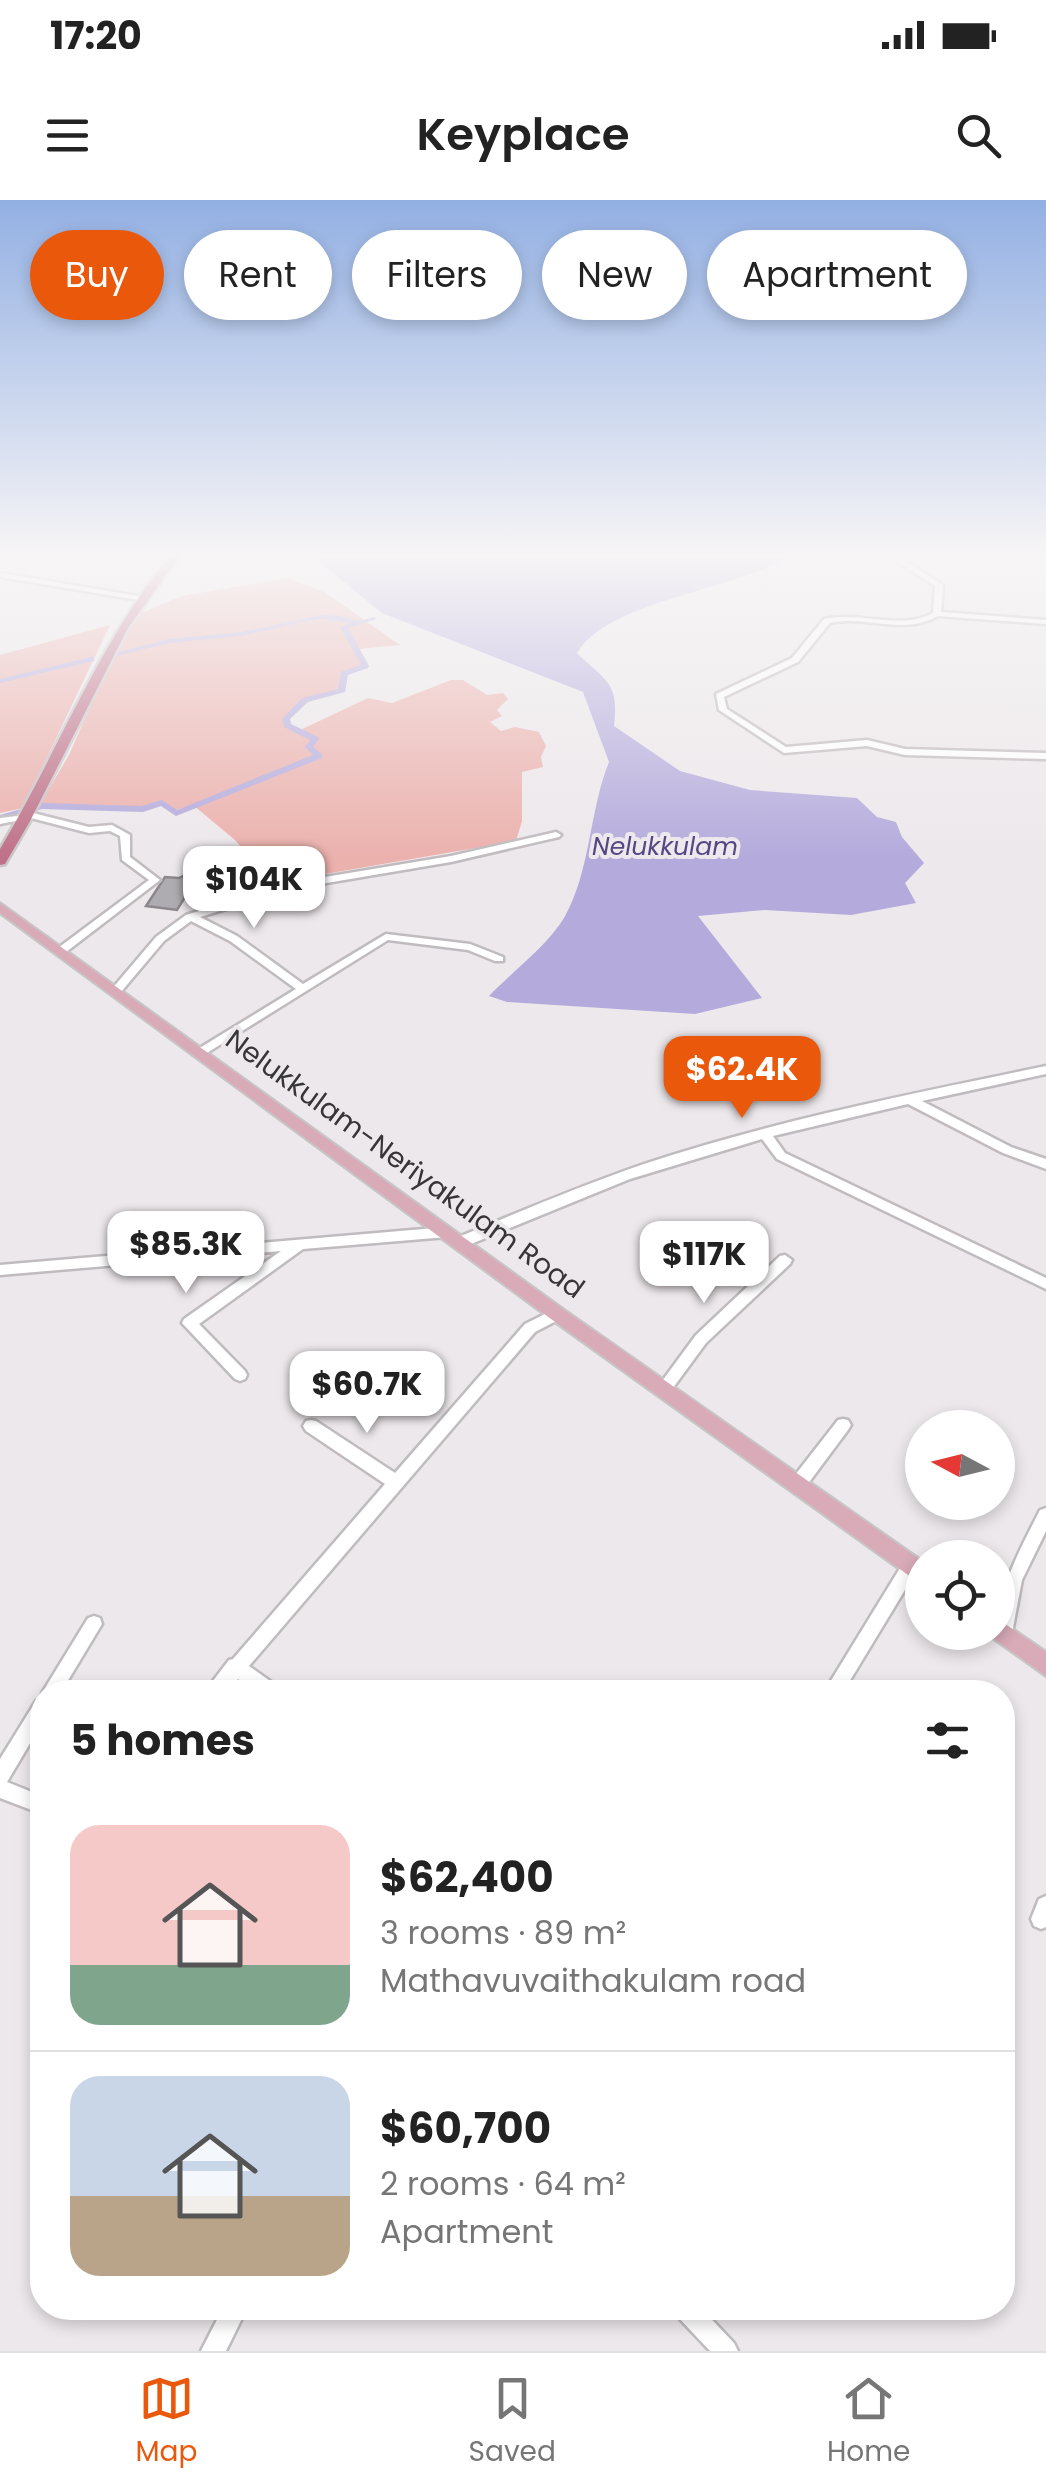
<!DOCTYPE html>
<meta charset="utf-8">
<style>
:root{--surface:#fff;--page:#f6f6f6;--text:#222;--muted:#767676;--line:#e0e0e0;--accent:#ea580c}
body{margin:0;font-family:Poppins,sans-serif;background:var(--page);color:var(--text);height:100vh;display:flex;flex-direction:column;font-size:38px;white-space:nowrap}
*{box-sizing:border-box;margin:0}
p{font-size:32px;color:var(--muted)}
.icon{flex:none;width:55px;height:55px;fill:none;stroke:currentColor;stroke-width:2;stroke-linecap:round;stroke-linejoin:round}
.map{position:relative;flex:1;overflow:hidden}
.panel{position:absolute;left:30px;top:1480px;width:985px;height:640px;display:flex;flex-direction:column;background:var(--surface);border-radius:40px;box-shadow:0 5px 15px #0003}
.panel>*{flex:none}
.top-card{position:absolute;left:30px;top:30px;width:988px;height:90px;display:flex;gap:20px}
.needle{width:65px;rotate:277deg}
.controls{position:absolute;left:905px;top:1210px;display:grid;gap:20px}
.controls a{display:grid;place-items:center;width:110px;height:110px;border-radius:50%;background:var(--surface);box-shadow:0 5px 15px #0003;font-size:50px}
.price{position:absolute;translate:-50% -85px;padding:0 22px;border-radius:20px;background:#fff;color:#222;font-size:32px;line-height:65px;filter:drop-shadow(0 2px 5px #0008)}
.price::after{content:'';position:absolute;left:50%;top:60px;width:30px;height:22px;margin-left:-15px;background:inherit;clip-path:polygon(0 0,100% 0,50% 100%)}
.price.on{background:var(--accent);color:#fff}
ul{padding:0;list-style:none}
li{display:flex;align-items:center;gap:30px;height:250px;padding:0 40px}
li+li{border-top:2px solid var(--line)}
li span{display:grid;place-items:center;flex:none;width:280px;height:200px;border-radius:30px;color:#555}
li>.icon{margin-inline-start:auto}
span .icon{width:120px;height:120px;fill:#fffc;stroke-width:1}
li b{font-size:42px}
h2{display:flex;justify-content:space-between;align-items:center;height:120px;padding:0 40px;font-size:42px}
.pill{padding:0 35px;border-radius:45px;background:var(--surface);box-shadow:0 5px 15px #0003;font-size:35px;line-height:90px}
.pill.on{background:var(--accent);color:#fff}
.status{display:flex;justify-content:space-between;align-items:center;height:70px;padding:0 50px;background:var(--surface);direction:ltr}
.status svg{height:28px;fill:currentColor}
header{display:flex;justify-content:space-between;align-items:center;height:130px;padding:0 40px;background:var(--surface);font-size:45px;font-weight:600}
.tabs{display:flex;justify-content:space-around;align-items:center;height:140px;border-top:2px solid var(--line);background:var(--surface);font-size:28px;color:var(--muted)}
.tabs a{display:grid;justify-items:center;gap:5px}
.tabs .on{color:var(--accent)}
.map>svg:first-child{display:block}
</style>
<div class="status"><b>17:20</b><svg viewBox="0 0 49 12"><path d="M0 12V9h3v3zM5 12V6h3v6zM10 12V3h3v9zM15 12V0h3v12zM26 1h20v11H26zM47 4h2v5h-2z"/></svg></div>
<header><svg class="icon" aria-label="menu" viewBox="0 0 24 24"><path d="M4 6h16M4 12h16M4 18h16"/></svg>Keyplace<svg class="icon" aria-label="search" viewBox="0 0 24 24"><circle cx="10" cy="10" r="6"/><path d="M15 15l6 6"/></svg></header>
<div class="map">
<svg width="1046" height="2151" viewBox="0 0 1046 2151">
<rect width="100%" height="100%" fill="#ede8eb"/>
<path fill="#ebb1ad" d="M288 378 324 392 400 445 359 449 362 466 342 474 339 490 297 503 286 525 298 531 368 498 392 503 451 480H463L487 495 503 493 508 499 497 510 502 516 490 522 501 531 515 527 539 532 546 546 541 557 543 567 522 572V621L516 641 273 683 235 640 193 605 176 610 162 602 143 608 40 604 69 555 129 418 182 396Z
M110 425 23 608 0 613V455Z"/>
<path fill="#b4abdc" d="M313 357H788C731 391 608 401 577 453 606 482 619 481 614 526L680 571 750 590 857 598 877 617 896 622 902 637 924 663 905 683 916 703 851 715 765 710 698 716 762 798 695 814 507 802 489 796C512 772 547 746 564 718 591 671 589 611 609 562L583 492 382 413Z"/>
<g fill="none" stroke-linecap="round" stroke-linejoin="round">
<path fill="#b4abdc" fill-rule="evenodd" d="M323 415 339 416 359 421 374 417 377 419 348 428 369 466 368 468 348 475 345 492 308 502 290 519 291 524 318 537 319 539 313 547 322 554V558L176 616 161 606 143 612 42 609 0 621V615L42 603 142 606 162 600 177 610 313 555 305 547 310 540 284 527 282 519 302 498 338 489 341 472 361 465 340 427 351 423 323 419 307 421 242 436 169 443 112 457 108 455 169 439 242 432Z
M91 457H94V461L0 483V479Z"/>
</g>
<path fill="#afacb1" stroke="#8b878c" stroke-width="2.5" d="M205 665 177 710 146 706 165 677 179 678Z"/>
<g fill="none" stroke-linecap="round" stroke-linejoin="round">
<defs>
<path id="minor" d="M908 357H918L907 362 943 385 941 412 1046 420V424L938 416C903 436 867 415 830 423L798 462 724 497 727 509 786 547 867 540 905 549 1046 553V559L905 555 867 546 784 553 719 510 716 494 792 458 824 419C863 411 900 431 933 413L935 386 898 362Z
M0 373 138 396 142 398 138 400 0 377Z
M29 612 89 627 112 625 130 635V657L160 680 66 752H58V748L149 680 122 660 120 636 110 631 89 633 31 618 0 624V618L25 615Z
M556 632 561 635 559 637 451 662 291 689 200 717 237 736 303 784 386 734 470 744 503 757V761H495L468 750 388 740 202 856 196 852 198 849 296 789 230 741 191 721 164 741 121 792 117 793 111 790 156 737 186 715 289 683 451 656Z
M1046 866V874L922 901 1011 947 1046 959V969L1003 953 908 904 773 936 785 953 1046 1078V1089L777 959 762 939 630 979 466 1046H456L454 1042 456 1038C519 1012 582 985 647 963 777 920 912 894 1046 866Z
M447 1027 454 1032 447 1037 303 1049 199 1124 245 1171 247 1175 245 1179 240 1181 235 1179 182 1123 184 1119 281 1051 0 1075V1065Z
M785 1055 792 1060 790 1064 706 1143 670 1192 665 1194 660 1192 658 1188 660 1184 696 1135 780 1056Z
M557 1108 562 1110 564 1114 562 1118 535 1132 249 1466 277 1486 280 1492H257L238 1479 226 1492H206L209 1486 229 1460 233 1459 385 1284 306 1231 303 1226 306 1221 311 1220 316 1221 395 1273 525 1124Z
M843 1219 848 1220 851 1225 848 1230 804 1289 798 1291 792 1289 790 1284 792 1279 838 1220Z
M1046 1308V1331L1022 1380 1012 1433 1009 1439 1003 1441 997 1439 994 1433 998 1432C998 1387 1020 1350 1040 1310Z
M911 1357 917 1360 919 1365 917 1370 843 1492H824L905 1360Z
M94 1416 100 1418 102 1424 61 1492 42 1493 88 1418Z
M42 1498V1523L7 1582 42 1596V1614L0 1598V1559L36 1501Z
M1046 1696V1727L1041 1729 1034 1726 1031 1719 1039 1699Z
M223 2108H247L226 2151H201Z
M673 2108H701L734 2143 738 2151H710L677 2116Z"/>
<path id="major" d="M0 703 563 1109 922 1361V1382L915 1380 551 1119 0 713Z
M998 1419 1046 1452V1476L990 1436 989 1432H998Z"/>
<path id="highway" d="M169 357H179L128 428 29 623 5 664 0 665V649C58 552 97 446 169 357Z"/>
</defs>
<use href="#minor" stroke="#c0bbbe" stroke-width="5"/>
<use href="#major" stroke="#c7c6c7" stroke-width="4"/>
<use href="#highway" stroke="#c7c6c7" stroke-width="5"/>
<use href="#minor" fill="#fff" fill-rule="evenodd"/>
<use href="#major" fill="#d9aab8" fill-rule="evenodd"/>
<use href="#highway" fill="#bf7189" fill-rule="evenodd"/>
</g>
<linearGradient id="sky" x2="0" y2="1"><stop stop-color="#93b0e3"/><stop offset="0.54" stop-color="#f7f5f6"/><stop offset="1" stop-color="#f7f5f6" stop-opacity="0"/></linearGradient>
<rect width="1046" height="658" fill="url(#sky)"/>
<g text-anchor="middle" dominant-baseline="central" stroke-width="8" stroke-linejoin="round" paint-order="stroke">
<g font-size="25" font-style="italic" fill="#554785" stroke="#ede8eb">
<text x="665" y="646">Nelukkulam</text>
</g>
<g font-size="28" fill="#373536" stroke="#ede8eb">
<text transform="translate(405 964) rotate(36)">Nelukkulam-Neriyakulam Road</text>
</g>
</g>
</svg>
<div class="controls">
<a><svg class="needle" viewBox="-14 -14 28 28"><path d="M0-13l5 13h-10z" fill="#e53935"/><path d="M0 13l5-13h-10z" fill="#767676"/></svg></a>
<a><svg class="icon" aria-label="locate" viewBox="0 0 24 24"><circle cx="12" cy="12" r="6"/><path d="M12 2v4M12 18v4M2 12h4M18 12h4"/></svg></a>
</div>
<b class="price" style="left:254px;top:731px">$104K</b>
<b class="price on" style="left:742px;top:921px">$62.4K</b>
<b class="price" style="left:186px;top:1096px">$85.3K</b>
<b class="price" style="left:704px;top:1106px">$117K</b>
<b class="price" style="left:367px;top:1236px">$60.7K</b>
<div class="top-card">
<a class="pill on">Buy</a>
<a class="pill">Rent</a>
<a class="pill">Filters</a>
<a class="pill">New</a>
<a class="pill">Apartment</a>
</div>
<section class="panel">
<h2>5 homes<svg class="icon" aria-label="filters" viewBox="0 0 24 24"><path d="M4 7h16M4 17h16"/><circle cx="9" cy="7" r="2"/><circle cx="15" cy="17" r="2"/></svg></h2>
<ul>
<li><span style="background:linear-gradient(#f6c9c9 70%,#7fa58c 0)"><svg class="icon" aria-label="home" viewBox="0 0 24 24"><path d="M3 11l9-7 9 7M6 9v11h12V9"/></svg></span><div><b>$62,400</b><p>3 rooms · 89 m²</p><p>Mathavuvaithakulam road</p></div></li>
<li><span style="background:linear-gradient(#c9d6e8 60%,#b9a48a 0)"><svg class="icon" aria-label="home" viewBox="0 0 24 24"><path d="M3 11l9-7 9 7M6 9v11h12V9"/></svg></span><div><b>$60,700</b><p>2 rooms · 64 m²</p><p>Apartment</p></div></li>
</ul>
</section>
</div>
<nav class="tabs">
<a class="on"><svg class="icon" aria-label="map" viewBox="0 0 24 24"><path d="M3 6l6-2 6 2 6-2v14l-6 2-6-2-6 2zM9 4v14M15 6v14"/></svg>Map</a>
<a><svg class="icon" aria-label="saved" viewBox="0 0 24 24"><path d="M7 4h10v16l-5-4-5 4z"/></svg>Saved</a>
<a><svg class="icon" aria-label="home" viewBox="0 0 24 24"><path d="M3 11l9-7 9 7M6 9v11h12V9"/></svg>Home</a>
</nav>
